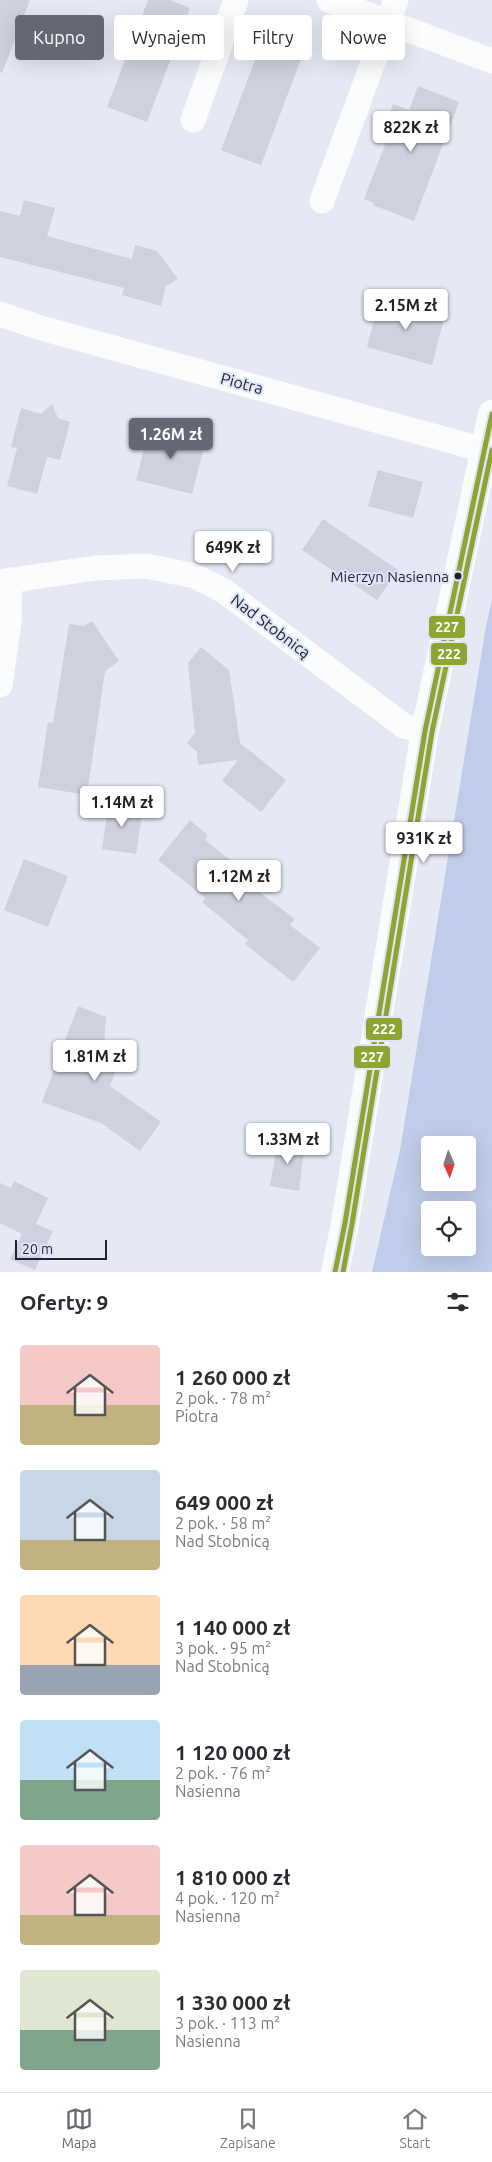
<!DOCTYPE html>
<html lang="pl">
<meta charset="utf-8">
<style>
:root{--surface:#fff;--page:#f2f2f3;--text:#2b2b33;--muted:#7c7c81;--line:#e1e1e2;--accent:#646875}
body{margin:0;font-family:Ubuntu,sans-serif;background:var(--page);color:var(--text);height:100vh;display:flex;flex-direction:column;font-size:19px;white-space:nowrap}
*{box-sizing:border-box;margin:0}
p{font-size:16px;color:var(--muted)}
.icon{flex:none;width:28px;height:28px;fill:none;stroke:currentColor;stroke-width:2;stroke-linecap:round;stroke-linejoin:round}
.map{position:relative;height:1272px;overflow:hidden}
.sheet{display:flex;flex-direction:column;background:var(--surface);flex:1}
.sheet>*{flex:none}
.hud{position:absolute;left:15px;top:15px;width:462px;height:45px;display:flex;gap:10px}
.needle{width:32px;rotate:177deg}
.tools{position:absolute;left:421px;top:1136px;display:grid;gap:10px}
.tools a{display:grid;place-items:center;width:55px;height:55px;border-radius:5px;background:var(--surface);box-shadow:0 5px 20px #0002;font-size:25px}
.scale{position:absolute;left:15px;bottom:12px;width:92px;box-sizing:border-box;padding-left:5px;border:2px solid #1f2330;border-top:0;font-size:14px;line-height:18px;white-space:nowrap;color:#1f2330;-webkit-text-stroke:4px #dee6fa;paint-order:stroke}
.price{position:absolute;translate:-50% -42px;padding:0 11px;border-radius:5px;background:#fff;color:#222;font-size:16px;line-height:32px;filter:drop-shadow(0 1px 2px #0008)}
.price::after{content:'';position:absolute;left:50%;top:30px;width:15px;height:11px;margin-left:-8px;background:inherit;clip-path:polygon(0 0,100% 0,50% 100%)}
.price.selected{background:var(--accent);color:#fff}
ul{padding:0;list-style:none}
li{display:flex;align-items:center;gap:15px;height:125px;padding:0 20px}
li span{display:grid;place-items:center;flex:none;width:140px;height:100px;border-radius:5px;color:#555}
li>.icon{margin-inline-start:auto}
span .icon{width:60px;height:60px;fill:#fffc;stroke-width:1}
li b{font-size:21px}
h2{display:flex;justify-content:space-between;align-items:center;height:60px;padding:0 20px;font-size:21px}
.tag{padding:0 18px;border-radius:5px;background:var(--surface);box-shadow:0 5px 20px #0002;font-size:18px;line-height:45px}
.tag.selected{background:var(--accent);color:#fff}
.dock{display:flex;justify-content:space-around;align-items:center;height:70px;border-top:1px solid var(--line);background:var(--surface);font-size:14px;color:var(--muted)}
.dock a{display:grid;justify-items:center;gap:2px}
.dock .selected{color:var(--accent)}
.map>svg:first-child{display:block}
</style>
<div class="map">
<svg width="492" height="1272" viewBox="0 0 492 1272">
<rect width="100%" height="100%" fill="#e4e9f4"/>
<path fill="#c0cce9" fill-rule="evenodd" d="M492 600V1272H372L400 1150 486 626ZM430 1145H468V1182H430ZM430 1210H468V1248H430Z"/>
<path fill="#cdd2dd" d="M0 0H30L2 73 0 72Z
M148 0H170L190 8 147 122 107 107Z
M264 36 304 51 261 165 221 150Z
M418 86 459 102 414 221 373 205 374 203 364 199 388 137 381 135 393 104 409 110Z
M24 200 55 208 47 236 132 259 135 245 157 251 178 279 166 286 161 306 122 295 124 288 0 257V211L20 216Z
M380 298 445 315 432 365 367 347Z
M52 404 58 418 70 422 60 460 47 457 37 494 7 486 17 448 11 447 21 408 41 414Z
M150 425 206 439 192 494 136 480Z
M378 470 423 482 413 518 368 506Z
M323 519 398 570 377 600 302 550Z
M92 621 119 661 105 671 87 795 38 787 48 722 53 723 69 624 84 626Z
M201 647 229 670 240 743 286 780 261 812 222 781 238 760 198 765 197 752 187 743 195 733 188 663Z
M109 801 143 807 136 854 102 849Z
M190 820 208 835 205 840 247 873V883L295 919 290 925 320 948 293 982 245 944 248 940 202 902 205 898 158 860Z
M24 859 68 876 48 927 4 910Z
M78 1006 106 1017 104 1045 122 1053 110 1086 161 1122 140 1151 101 1123 42 1102 55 1067 52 1059 56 1047 64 1043Z
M278 1139 305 1143 299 1191 270 1186Z
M14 1181 48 1198 36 1224 53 1231 35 1270 10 1259 22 1234 0 1223V1183L11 1188Z"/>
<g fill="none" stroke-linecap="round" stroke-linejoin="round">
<path stroke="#fbfcfd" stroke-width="25" d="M329 0 492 61
M193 120 236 0
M322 201 396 0
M0 314 41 328 484 450
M0 582 96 568 146 566 195 576 224 591 404 726 425 731
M0 685 9 623 10 580"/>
<path stroke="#fbfcfd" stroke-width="28" d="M335 1272 345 1223 425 731 492 414"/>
<defs>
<path id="bus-1" d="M335 1272 345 1223 425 731 492 414"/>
<path id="bus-2" d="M343 1272 352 1224 432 732 492 450"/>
</defs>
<use href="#bus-1" stroke="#dee6fa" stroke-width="9"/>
<use href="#bus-2" stroke="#dee6fa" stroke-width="9"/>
<use href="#bus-1" stroke="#8ea631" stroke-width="5"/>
<use href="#bus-2" stroke="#8ea631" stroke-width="5"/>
</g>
<circle fill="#1f2330" stroke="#dee6fa" stroke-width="2" cx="458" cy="576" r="4.5"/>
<g text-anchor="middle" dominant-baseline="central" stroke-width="4" stroke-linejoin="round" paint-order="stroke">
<g font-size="15" fill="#1f2330" stroke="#dee6fa" text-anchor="end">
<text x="449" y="576">Mierzyn Nasienna</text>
</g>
<g font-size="16" fill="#1f2330" stroke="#dee6fa">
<text transform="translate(242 383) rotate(15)">Piotra</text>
<text transform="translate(271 626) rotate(37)">Nad Stobnicą</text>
</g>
</g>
<g stroke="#dee6fa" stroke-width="2">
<rect x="428" y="615" width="38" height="24" rx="5" fill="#8ea631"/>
<rect x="430" y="642" width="38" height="24" rx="5" fill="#8ea631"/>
<rect x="365" y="1017" width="38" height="24" rx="5" fill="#8ea631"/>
<rect x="353" y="1045" width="38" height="24" rx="5" fill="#8ea631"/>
</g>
<g font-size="14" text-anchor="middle" font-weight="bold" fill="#fff">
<text x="447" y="632">227</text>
<text x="449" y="659">222</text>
<text x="384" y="1034">222</text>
<text x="372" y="1062">227</text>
</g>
</svg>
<div class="tools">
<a><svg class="needle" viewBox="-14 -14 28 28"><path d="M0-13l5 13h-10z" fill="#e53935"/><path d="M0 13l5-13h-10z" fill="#7c7c81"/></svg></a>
<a><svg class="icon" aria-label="locate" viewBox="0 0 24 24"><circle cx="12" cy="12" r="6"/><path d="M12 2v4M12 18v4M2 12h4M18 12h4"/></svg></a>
</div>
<div class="scale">20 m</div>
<b class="price" style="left:411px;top:153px">822K zł</b>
<b class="price" style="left:406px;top:331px">2.15M zł</b>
<b class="price selected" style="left:171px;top:460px">1.26M zł</b>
<b class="price" style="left:233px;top:573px">649K zł</b>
<b class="price" style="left:122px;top:828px">1.14M zł</b>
<b class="price" style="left:424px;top:864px">931K zł</b>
<b class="price" style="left:239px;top:902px">1.12M zł</b>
<b class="price" style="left:95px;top:1082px">1.81M zł</b>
<b class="price" style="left:288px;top:1165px">1.33M zł</b>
<div class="hud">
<a class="tag selected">Kupno</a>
<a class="tag">Wynajem</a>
<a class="tag">Filtry</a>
<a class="tag">Nowe</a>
</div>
</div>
<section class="sheet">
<h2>Oferty: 9<svg class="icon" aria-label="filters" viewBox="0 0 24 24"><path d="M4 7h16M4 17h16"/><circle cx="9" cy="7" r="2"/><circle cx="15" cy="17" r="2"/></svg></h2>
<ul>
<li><span style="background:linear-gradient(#f6c9c9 60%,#c2b280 0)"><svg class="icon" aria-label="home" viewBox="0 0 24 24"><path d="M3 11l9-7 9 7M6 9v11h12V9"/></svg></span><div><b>1 260 000 zł</b><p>2 pok. · 78 m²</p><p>Piotra</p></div></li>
<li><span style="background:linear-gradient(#c9d6e8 70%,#c2b280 0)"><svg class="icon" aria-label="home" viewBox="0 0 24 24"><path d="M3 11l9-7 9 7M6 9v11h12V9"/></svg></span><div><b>649 000 zł</b><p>2 pok. · 58 m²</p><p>Nad Stobnicą</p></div></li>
<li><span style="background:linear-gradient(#ffd9b3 70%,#9aa5b1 0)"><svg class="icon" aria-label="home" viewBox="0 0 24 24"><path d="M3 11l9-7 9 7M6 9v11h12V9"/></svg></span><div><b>1 140 000 zł</b><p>3 pok. · 95 m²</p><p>Nad Stobnicą</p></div></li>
<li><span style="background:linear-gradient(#bfe0f5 60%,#7fa58c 0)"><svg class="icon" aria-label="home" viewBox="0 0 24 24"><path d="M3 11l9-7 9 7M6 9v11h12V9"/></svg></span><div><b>1 120 000 zł</b><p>2 pok. · 76 m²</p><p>Nasienna</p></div></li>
<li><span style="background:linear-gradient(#f6c9c9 70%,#c2b280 0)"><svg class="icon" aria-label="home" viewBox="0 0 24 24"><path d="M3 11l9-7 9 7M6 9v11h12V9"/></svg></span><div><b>1 810 000 zł</b><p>4 pok. · 120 m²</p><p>Nasienna</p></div></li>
<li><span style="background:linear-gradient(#dfe7d0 60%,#7fa58c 0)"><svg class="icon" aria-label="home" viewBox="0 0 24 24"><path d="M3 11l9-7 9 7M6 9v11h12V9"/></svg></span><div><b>1 330 000 zł</b><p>3 pok. · 113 m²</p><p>Nasienna</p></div></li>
</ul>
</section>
<nav class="dock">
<a class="selected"><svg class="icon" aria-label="map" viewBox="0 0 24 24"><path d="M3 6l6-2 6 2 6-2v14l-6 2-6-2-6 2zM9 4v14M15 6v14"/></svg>Mapa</a>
<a><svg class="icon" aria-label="saved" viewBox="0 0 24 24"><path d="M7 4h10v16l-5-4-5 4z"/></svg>Zapisane</a>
<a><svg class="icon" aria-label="home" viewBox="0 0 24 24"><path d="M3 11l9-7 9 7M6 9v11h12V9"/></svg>Start</a>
</nav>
